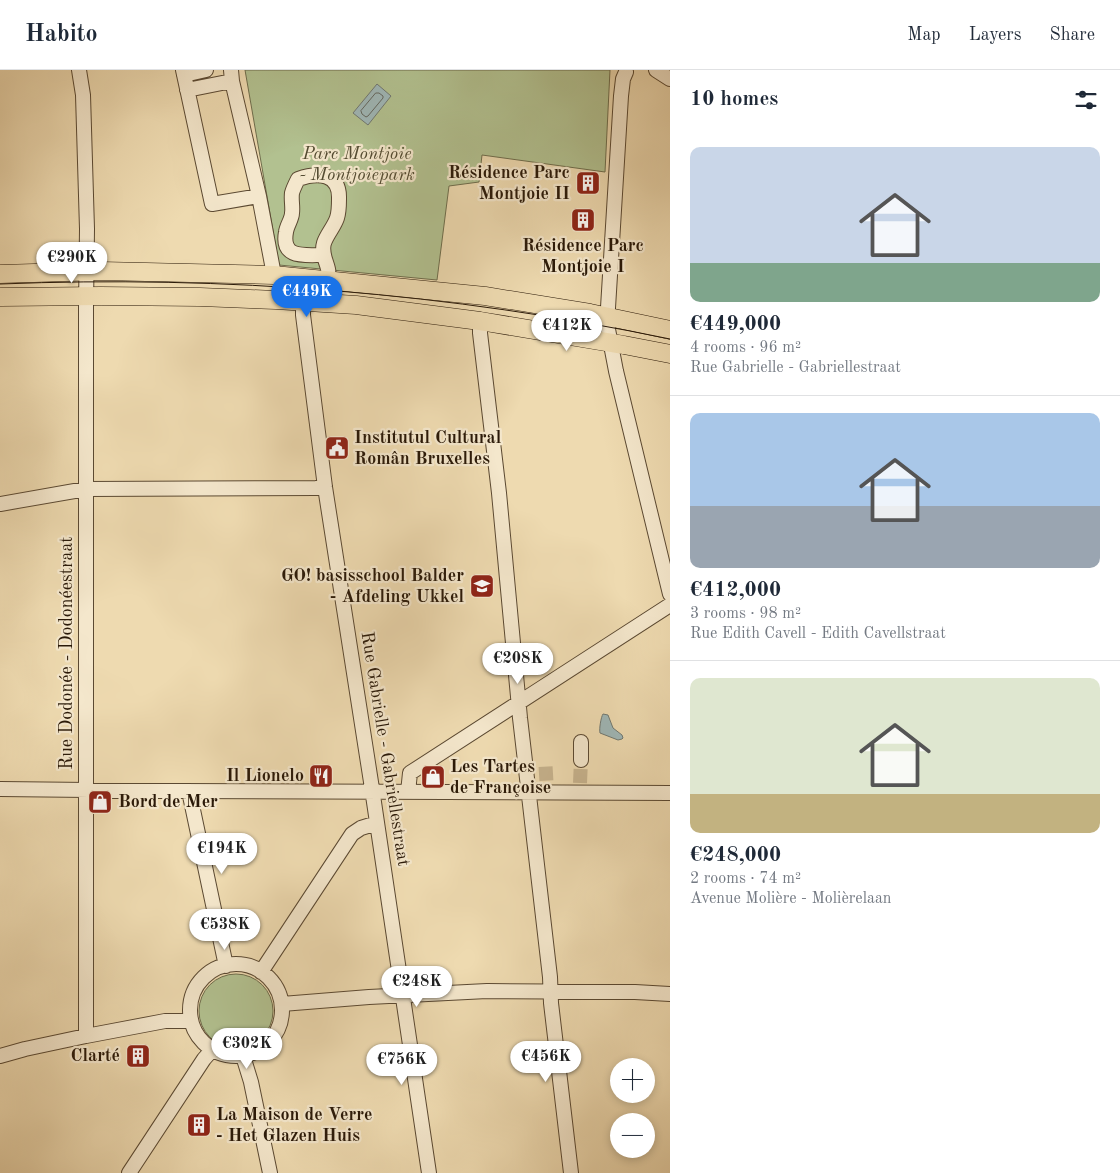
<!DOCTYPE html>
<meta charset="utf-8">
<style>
:root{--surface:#fff;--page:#f2f2f3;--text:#1f2937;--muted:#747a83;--line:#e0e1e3;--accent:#1a73e8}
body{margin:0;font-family:"Old Standard TT",serif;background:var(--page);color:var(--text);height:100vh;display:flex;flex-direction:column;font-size:19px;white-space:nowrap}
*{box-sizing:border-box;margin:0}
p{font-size:16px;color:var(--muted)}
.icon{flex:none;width:28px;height:28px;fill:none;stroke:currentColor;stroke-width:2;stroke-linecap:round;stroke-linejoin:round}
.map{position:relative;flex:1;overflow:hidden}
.details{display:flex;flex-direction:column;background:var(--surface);width:450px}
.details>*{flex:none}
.tools{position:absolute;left:610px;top:988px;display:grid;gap:10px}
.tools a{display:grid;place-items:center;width:45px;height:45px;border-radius:50%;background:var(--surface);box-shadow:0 2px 8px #0003;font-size:25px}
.price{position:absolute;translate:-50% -42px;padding:0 11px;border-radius:18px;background:#fff;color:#222;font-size:16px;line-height:32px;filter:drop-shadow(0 1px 2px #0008)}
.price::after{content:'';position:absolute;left:50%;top:30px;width:15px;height:11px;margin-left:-8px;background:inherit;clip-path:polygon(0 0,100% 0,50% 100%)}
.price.selected{background:var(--accent);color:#fff}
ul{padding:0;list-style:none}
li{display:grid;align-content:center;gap:10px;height:265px;padding:0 20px}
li+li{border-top:1px solid var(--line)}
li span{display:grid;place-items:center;height:155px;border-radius:10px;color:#555}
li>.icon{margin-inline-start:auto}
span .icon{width:90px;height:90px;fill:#fffc;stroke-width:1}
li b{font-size:21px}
h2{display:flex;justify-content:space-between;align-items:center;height:60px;padding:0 20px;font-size:21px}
header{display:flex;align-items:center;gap:30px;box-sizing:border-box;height:70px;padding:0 25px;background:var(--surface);border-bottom:1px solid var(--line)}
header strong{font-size:24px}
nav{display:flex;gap:28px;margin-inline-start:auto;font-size:18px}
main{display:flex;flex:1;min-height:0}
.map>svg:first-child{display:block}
</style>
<header>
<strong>Habito</strong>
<nav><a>Map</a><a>Layers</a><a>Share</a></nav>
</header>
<main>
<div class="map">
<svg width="670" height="1103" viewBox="0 0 670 1103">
<rect width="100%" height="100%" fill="#eedab0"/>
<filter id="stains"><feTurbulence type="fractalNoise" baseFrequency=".004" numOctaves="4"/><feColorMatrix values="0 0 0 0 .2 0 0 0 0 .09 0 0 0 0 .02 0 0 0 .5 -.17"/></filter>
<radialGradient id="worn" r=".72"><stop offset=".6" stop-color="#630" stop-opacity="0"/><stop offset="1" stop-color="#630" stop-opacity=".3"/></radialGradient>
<path fill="#b2c190" stroke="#6e6d4c" d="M245 0H610L605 102 482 85 479 112 449 116 437 210 279 195Z
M199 941a37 37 0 1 1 74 0a37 37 0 1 1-74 0Z"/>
<path fill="#9fb7b7" stroke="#707871" d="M377 14 391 26 368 55 353 43Z
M603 644 608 645 613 658 622 665 623 668 622 669 618 670 600 663C599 659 601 647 603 644Z"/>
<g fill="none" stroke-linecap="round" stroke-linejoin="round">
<path stroke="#646860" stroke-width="1" d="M376 23H379L383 26V28L368 46 366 47 362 44 361 41Z"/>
<path stroke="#c7b38e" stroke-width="14" stroke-dasharray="14 7" stroke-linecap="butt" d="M539 704 556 703
M580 713 581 690"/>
<defs>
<path id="minor" d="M79 0 83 25 87 159 86 238V966
M183 0 212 134 259 126
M231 0 232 11 259 126 274 205
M656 0 670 9
M626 2 623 9 621 26 607 254 616 301 670 524
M184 5 206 0
M187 20 232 11
M323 185C304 185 281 189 286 162 287 155 292 149 292 143 293 137 291 130 292 123 293 119 296 113 298 109 318 102 340 103 339 129 339 136 339 142 337 148 334 157 327 164 324 173 321 183 326 190 328 199 329 203 328 207 328 211
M303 232V245L325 417 371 712 429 1103
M480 251V263L499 423 520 648 550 907 551 933 571 1103
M0 434 86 419 316 418 325 417
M581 690V672
M0 719 178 721 670 723
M189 721 226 896
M408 722 410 703 670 535
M190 940a46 46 0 1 1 92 0a46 46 0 1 1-92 0Z
M261 902 352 764 361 758 377 753
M282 934 369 927 487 921 635 922 670 924
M0 986 25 979 86 966 165 951H191
M243 986 251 1012 270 1103
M129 1103 204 989 212 980"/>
<path id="major" d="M0 204 102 201 274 205 485 226 590 243 670 260
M0 227 101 226 200 227 276 230 356 235 480 251 624 275 670 284"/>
</defs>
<use href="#minor" stroke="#5b4932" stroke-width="16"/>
<use href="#major" stroke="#2a1908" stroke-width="19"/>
<use href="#minor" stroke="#f4e7cc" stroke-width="14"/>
<use href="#major" stroke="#eedab0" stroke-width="18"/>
<path stroke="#2a1908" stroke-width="1" d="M0 214C224 205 450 223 670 269"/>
</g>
<defs>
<symbol id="building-square" viewBox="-11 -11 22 22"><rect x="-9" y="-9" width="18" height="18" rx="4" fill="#8f2418" stroke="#f4e7cc"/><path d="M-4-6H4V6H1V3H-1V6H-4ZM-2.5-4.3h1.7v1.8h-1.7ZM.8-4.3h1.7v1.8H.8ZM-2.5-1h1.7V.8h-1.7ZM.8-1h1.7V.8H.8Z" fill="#fff"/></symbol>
<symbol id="civic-square" viewBox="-11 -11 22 22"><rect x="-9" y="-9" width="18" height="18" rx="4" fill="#8f2418" stroke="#f4e7cc"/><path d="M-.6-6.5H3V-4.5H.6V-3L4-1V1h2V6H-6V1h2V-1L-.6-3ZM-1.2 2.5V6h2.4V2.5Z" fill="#fff"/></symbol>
<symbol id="school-square" viewBox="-11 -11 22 22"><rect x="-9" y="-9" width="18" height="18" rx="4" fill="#8f2418" stroke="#f4e7cc"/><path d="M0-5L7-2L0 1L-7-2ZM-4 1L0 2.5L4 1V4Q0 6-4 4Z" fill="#fff"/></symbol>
<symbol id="restaurant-square" viewBox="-11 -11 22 22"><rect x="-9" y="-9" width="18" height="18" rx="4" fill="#8f2418" stroke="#f4e7cc"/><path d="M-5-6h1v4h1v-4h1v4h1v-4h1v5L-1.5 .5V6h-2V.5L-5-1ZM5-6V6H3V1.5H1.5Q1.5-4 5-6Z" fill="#fff"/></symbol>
<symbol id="shop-square" viewBox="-11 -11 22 22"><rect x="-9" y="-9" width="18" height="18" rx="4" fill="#8f2418" stroke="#f4e7cc"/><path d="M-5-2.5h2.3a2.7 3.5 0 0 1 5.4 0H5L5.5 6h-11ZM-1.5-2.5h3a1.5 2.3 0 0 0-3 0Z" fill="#fff"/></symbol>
</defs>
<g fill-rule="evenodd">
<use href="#building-square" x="574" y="99" width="28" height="28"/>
<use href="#building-square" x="569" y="136" width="28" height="28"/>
<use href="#civic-square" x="323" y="364" width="28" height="28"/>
<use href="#school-square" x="468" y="502" width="28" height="28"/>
<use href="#restaurant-square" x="307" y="692" width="28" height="28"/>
<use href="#shop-square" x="419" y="693" width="28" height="28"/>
<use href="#shop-square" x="86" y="718" width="28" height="28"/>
<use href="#building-square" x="124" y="972" width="28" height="28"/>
<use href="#building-square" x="185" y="1041" width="28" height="28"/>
</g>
<g text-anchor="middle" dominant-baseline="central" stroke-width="4.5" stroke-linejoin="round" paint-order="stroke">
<g font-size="18" font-style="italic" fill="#534b31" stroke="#f4e7cc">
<text x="357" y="84">Parc Montjoie<tspan x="357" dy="21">- Montjoiepark</tspan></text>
</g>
<g font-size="18" font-weight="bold" fill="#2a1908" stroke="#f4e7cc" text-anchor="end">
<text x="570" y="103">Résidence Parc<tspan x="570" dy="21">Montjoie II</tspan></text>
<text x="583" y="176" text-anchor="middle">Résidence Parc<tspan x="583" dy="21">Montjoie I</tspan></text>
<text x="354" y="368" text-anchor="start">Institutul Cultural<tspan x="354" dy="21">Român Bruxelles</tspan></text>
<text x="464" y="506">GO! basisschool Balder<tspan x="464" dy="21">- Afdeling Ukkel</tspan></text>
<text x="450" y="697" text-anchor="start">Les Tartes<tspan x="450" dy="21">de Françoise</tspan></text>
<text x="304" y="706">Il Lionelo</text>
<text x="118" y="732" text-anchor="start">Bord de Mer</text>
<text x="120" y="986">Clarté</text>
<text x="216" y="1045" text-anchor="start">La Maison de Verre<tspan x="216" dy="21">- Het Glazen Huis</tspan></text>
</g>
<g font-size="18" fill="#2a1908" stroke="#f4e7cc">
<text transform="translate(67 583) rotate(-90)">Rue Dodonée - Dodonéestraat</text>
<text transform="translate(385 679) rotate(81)">Rue Gabrielle - Gabriellestraat</text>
</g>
</g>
<rect width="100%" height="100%" filter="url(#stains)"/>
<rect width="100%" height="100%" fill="url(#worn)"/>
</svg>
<div class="tools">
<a>+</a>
<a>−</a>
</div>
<b class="price" style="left:72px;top:214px">€290K</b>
<b class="price selected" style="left:307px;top:248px">€449K</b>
<b class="price" style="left:567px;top:282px">€412K</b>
<b class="price" style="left:518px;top:615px">€208K</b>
<b class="price" style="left:222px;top:805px">€194K</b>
<b class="price" style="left:225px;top:881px">€538K</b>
<b class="price" style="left:417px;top:938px">€248K</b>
<b class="price" style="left:247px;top:1000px">€302K</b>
<b class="price" style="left:546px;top:1013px">€456K</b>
<b class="price" style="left:402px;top:1016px">€756K</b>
</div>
<section class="details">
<h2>10 homes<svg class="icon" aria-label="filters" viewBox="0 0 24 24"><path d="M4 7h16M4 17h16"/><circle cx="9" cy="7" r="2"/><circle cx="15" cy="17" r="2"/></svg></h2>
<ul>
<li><span style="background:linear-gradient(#c9d6e8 75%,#7fa58c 0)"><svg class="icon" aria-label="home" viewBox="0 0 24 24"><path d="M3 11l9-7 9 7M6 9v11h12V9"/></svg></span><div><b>€449,000</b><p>4 rooms · 96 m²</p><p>Rue Gabrielle - Gabriellestraat</p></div></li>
<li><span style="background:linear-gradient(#a9c7e8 60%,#9aa5b1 0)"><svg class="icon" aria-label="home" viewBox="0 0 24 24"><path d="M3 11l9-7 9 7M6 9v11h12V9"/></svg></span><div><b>€412,000</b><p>3 rooms · 98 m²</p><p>Rue Edith Cavell - Edith Cavellstraat</p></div></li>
<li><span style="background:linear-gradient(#dfe7d0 75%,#c2b280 0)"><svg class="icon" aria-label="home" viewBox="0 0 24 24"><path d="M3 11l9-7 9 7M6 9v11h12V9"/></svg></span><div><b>€248,000</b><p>2 rooms · 74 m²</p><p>Avenue Molière - Molièrelaan</p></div></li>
</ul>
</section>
</main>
